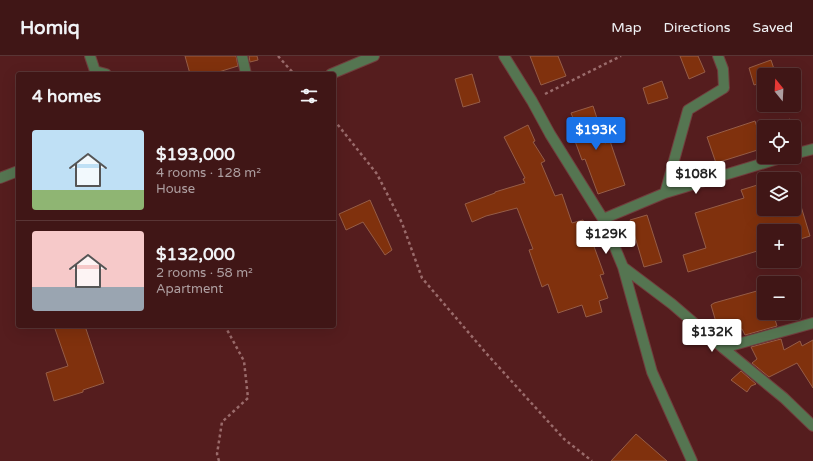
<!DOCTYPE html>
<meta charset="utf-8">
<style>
:root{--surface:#401616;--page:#471f1f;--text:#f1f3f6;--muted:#ae9fa1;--line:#593535;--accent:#1a73e8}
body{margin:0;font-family:"Varela Round",sans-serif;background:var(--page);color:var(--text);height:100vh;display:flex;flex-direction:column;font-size:15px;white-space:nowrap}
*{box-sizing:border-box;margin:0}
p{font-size:13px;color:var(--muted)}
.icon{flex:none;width:22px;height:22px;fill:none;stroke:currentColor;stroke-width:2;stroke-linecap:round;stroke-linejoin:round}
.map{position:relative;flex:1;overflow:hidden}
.sheet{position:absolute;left:16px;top:16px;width:320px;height:256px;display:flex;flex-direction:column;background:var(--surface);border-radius:4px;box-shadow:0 4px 16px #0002,0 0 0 1px var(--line)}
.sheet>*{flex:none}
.needle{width:26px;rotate:342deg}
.controls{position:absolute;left:757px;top:12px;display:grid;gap:8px}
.controls a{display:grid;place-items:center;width:44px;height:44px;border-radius:4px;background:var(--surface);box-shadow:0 4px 16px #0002,0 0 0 1px var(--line);font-size:20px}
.price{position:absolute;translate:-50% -34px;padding:0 9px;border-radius:4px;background:#fff;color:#222;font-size:13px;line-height:26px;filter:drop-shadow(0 1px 2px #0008)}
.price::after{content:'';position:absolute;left:50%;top:24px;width:12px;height:9px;margin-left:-6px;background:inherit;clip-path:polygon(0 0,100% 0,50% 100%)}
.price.on{background:var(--accent);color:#fff}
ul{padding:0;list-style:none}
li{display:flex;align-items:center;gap:12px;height:100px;padding:0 16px}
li+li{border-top:1px solid var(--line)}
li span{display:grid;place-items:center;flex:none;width:112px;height:80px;border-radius:4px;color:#555}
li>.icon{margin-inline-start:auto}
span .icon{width:48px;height:48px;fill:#fffc;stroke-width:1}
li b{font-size:17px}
h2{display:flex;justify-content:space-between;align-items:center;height:48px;padding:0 16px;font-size:17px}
header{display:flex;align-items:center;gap:24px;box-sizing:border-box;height:56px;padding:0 20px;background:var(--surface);border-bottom:1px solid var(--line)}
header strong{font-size:19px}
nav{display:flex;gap:22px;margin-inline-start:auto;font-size:14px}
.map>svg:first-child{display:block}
</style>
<header>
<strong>Homiq</strong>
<nav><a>Map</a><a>Directions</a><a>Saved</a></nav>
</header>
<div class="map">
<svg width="813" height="405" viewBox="0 0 813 405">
<rect width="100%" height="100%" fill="#551d1e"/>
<path fill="#80310d" stroke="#965d47" d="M185 0H236L238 10 212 18H190Z
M249 0H257L258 4 250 6Z
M530 0H558L566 20 541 29Z
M680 0H698L705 16 689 23Z
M771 4 776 19H764V26L754 29 749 12Z
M472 18 480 46 463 51 455 23Z
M662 25 668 42 648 48 643 32Z
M593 50 605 87 610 85 625 129 598 138 585 103 582 104 569 69 575 67 571 57Z
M790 63 793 71H767L774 69Z
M755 65 758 74 764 72V92L716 107 707 81Z
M528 69 535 85 533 86 545 105 541 107 555 140 562 138 572 167 583 164 590 185H592L604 218 600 219 608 242 599 245 602 256 586 261 582 249 558 257 548 228 542 231 529 194 533 193 517 152 486 160 472 166 465 148 495 137V136L525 127 523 123 525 122 504 81Z
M764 127V158L782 153H794V149L800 147 810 180 794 185V175H764V193L688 216 683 199 706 192 695 157 744 142 741 134Z
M370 144 392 194 385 199 363 166 346 174 339 158Z
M647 159 662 206 644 211 630 164Z
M764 233V257H773L777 270 745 279 742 273 736 274 735 269 718 273 711 249 714 247Z
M54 270H85L104 327 83 334V336L54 345 46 317 68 310Z
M781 283 784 294 800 285 802 290 813 284V332L797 307 769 321 752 307 757 303 751 291Z
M741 315 756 328 751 330 747 336 731 324Z
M636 378 667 405H611Z"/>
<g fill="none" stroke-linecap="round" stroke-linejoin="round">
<defs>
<path id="minor" d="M90 0 95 15 106 18
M242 0 246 18
M504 0 532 45 550 78 603 163 623 211 652 316 692 405
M331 18 374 0
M794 98 813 93
M0 122 18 115
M665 137 688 54 724 32 723 13 718 0
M603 163 665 137 784 101
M623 211 672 248 723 292 784 342 813 370
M723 292 813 267"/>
</defs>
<use href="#minor" stroke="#713d3d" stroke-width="12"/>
<path stroke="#9a6b6b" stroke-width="2.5" stroke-dasharray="3 3" stroke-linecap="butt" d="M278 0 294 18
M545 38 621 0
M334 64 377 118 402 167 422 222 486 297 564 383 592 405
M219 405 217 398 222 366 248 342 244 305 225 270"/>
<use href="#minor" stroke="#557551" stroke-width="10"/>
</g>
</svg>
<div class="controls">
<a><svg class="needle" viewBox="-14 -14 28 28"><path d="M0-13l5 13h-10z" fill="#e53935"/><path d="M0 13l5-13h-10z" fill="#ae9fa1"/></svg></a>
<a><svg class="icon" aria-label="locate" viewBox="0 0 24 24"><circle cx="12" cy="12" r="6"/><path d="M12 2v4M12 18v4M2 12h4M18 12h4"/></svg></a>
<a><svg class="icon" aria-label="layers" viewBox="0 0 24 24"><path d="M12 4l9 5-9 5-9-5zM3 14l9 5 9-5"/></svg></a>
<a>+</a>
<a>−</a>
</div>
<b class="price on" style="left:596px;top:95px">$193K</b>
<b class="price" style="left:696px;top:139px">$108K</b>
<b class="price" style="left:606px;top:199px">$129K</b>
<b class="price" style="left:712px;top:297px">$132K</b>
<section class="sheet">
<h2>4 homes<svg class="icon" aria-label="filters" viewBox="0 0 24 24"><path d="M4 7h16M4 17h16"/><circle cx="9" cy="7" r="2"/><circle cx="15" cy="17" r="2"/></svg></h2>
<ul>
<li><span style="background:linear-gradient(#bfe0f5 75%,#8fb573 0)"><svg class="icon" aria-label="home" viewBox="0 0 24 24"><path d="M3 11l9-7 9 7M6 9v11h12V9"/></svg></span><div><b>$193,000</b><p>4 rooms · 128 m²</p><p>House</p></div></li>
<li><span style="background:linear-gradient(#f6c9c9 70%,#9aa5b1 0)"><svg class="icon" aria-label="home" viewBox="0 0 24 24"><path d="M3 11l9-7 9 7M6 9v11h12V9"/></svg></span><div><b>$132,000</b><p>2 rooms · 58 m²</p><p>Apartment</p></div></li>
</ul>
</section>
</div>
